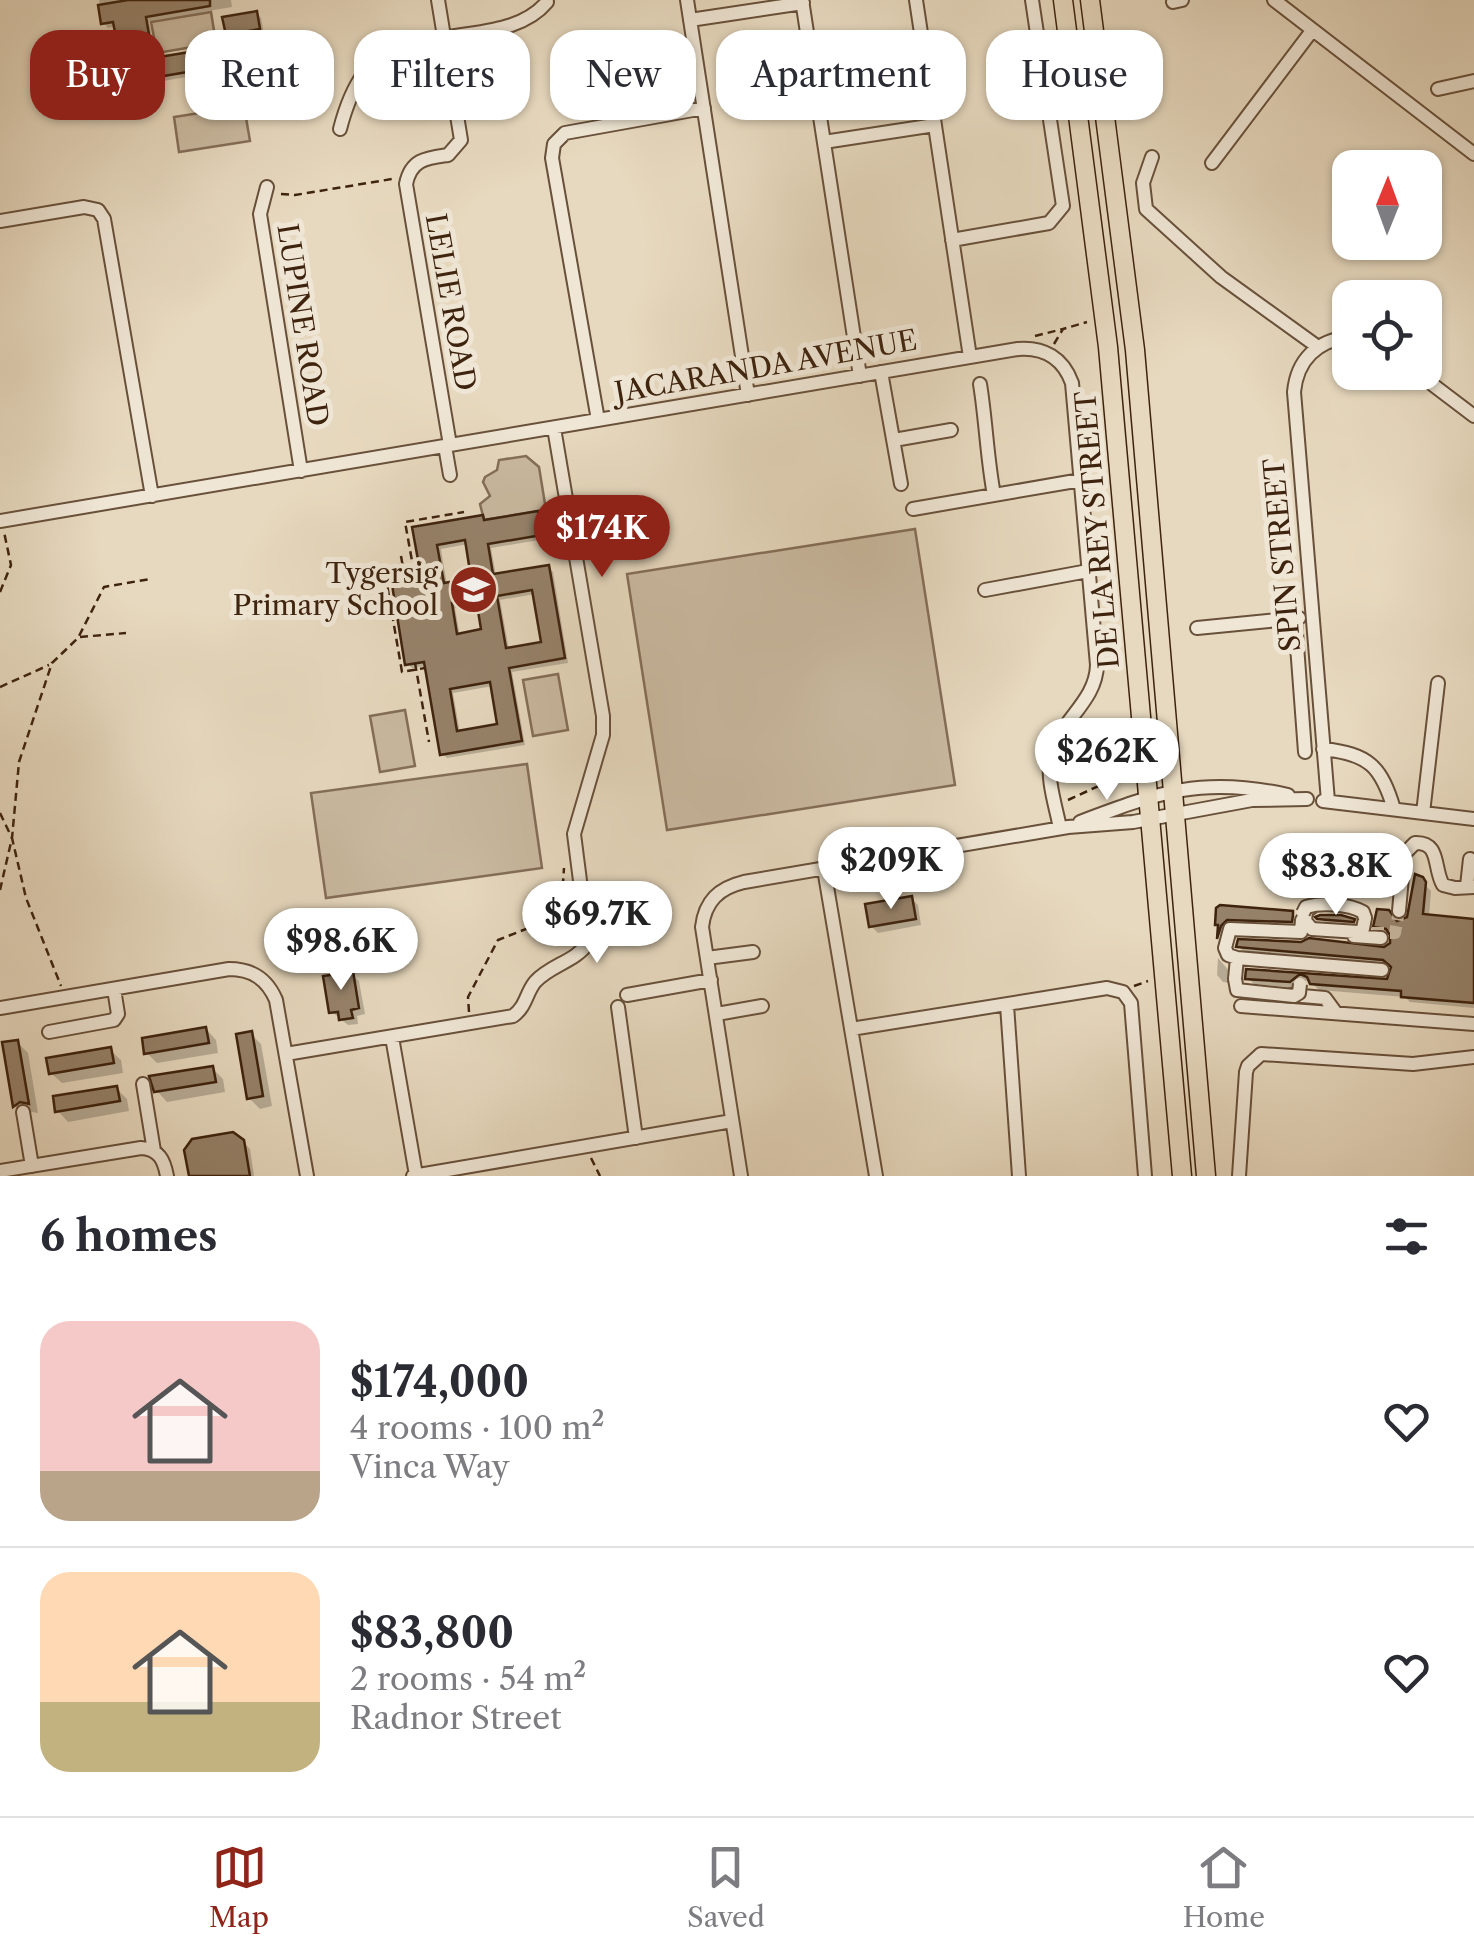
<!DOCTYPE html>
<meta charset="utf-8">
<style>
:root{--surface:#fff;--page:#f2f2f3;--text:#2b2b33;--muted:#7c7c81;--line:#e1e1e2;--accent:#8f2418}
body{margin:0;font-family:"Libre Caslon Text",serif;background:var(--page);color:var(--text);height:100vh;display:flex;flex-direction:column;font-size:38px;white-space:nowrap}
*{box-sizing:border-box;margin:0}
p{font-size:32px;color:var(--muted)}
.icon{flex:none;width:55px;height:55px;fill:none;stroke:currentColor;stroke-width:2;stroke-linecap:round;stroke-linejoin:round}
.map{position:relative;height:1176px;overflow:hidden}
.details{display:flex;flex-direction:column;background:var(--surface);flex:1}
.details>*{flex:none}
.hud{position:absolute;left:30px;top:30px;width:1415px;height:90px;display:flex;gap:20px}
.needle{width:65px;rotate:1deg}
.buttons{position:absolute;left:1332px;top:150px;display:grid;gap:20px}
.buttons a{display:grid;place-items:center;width:110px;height:110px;border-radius:20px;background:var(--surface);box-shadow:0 2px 8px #0004;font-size:50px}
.price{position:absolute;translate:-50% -85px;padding:0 22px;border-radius:35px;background:#fff;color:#222;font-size:32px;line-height:65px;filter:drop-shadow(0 2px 5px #0008)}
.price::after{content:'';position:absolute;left:50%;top:60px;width:30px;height:22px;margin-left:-15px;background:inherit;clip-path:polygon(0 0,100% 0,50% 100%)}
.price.current{background:var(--accent);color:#fff}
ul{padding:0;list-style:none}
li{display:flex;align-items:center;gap:30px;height:250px;padding:0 40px}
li+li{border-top:2px solid var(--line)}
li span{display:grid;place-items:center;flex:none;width:280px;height:200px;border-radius:30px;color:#555}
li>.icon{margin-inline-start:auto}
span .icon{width:120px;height:120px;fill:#fffc;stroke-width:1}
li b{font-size:42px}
h2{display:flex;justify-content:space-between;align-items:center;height:120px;padding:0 40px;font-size:42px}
.pill{padding:0 35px;border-radius:30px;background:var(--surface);box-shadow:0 2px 8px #0004;font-size:35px;line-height:90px}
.pill.current{background:var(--accent);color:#fff}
.dock{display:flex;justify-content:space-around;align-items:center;height:140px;border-top:2px solid var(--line);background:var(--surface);font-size:28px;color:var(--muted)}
.dock a{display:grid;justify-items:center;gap:5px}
.dock .current{color:var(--accent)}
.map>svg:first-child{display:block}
</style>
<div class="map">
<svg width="1474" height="1176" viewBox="0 0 1474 1176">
<rect width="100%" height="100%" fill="#e7d9bf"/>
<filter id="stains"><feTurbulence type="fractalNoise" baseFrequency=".002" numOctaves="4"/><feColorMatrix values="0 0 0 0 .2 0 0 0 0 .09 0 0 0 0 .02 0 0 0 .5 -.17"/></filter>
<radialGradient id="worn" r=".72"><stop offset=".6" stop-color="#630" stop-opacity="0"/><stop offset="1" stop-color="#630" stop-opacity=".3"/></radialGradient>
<path fill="#cabaa1" stroke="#846e58" stroke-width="2.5" d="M211 12 216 43 157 53 151 22Z
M244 106 250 141 179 152 174 117Z
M526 456 539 467 546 510 484 520 480 504 490 496 483 482 485 477 497 470 499 460Z
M915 529 955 785 667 830 627 574Z
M558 674 568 730 533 736 523 680Z
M405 710 415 766 380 772 370 716Z
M527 764 542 868 326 898 311 793Z"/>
<path fill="#0003" fill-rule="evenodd" d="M99 0H231L232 7 149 21 156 60 231 47 235 52 238 68 129 87 125 83 104 86 99 82 122 71 116 26 108 28 104 23Z
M256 13 261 18 264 34 233 39 228 34Z
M537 514 541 519 545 539 491 548 496 576 548 567 553 572 568 663 512 672 525 745 447 758 443 754 427 666 412 668 408 664 423 573 415 529 482 517 487 522ZM468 544 474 580 447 585 441 549ZM535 594 544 644 509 650 500 600ZM479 604 484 631 460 636 455 608ZM493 686 500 726 460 733 453 693Z
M1417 877 1431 891 1429 917 1474 921V1008L1410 1002 1405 997 1319 990 1308 979 1298 988 1254 984 1248 978V971L1382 983 1392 978V966L1245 953 1238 946 1385 950 1392 944 1393 935 1383 933 1376 927 1409 919Z
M911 898 918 905 921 925 878 933 871 926Z
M1219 909 1292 914 1299 920 1298 927 1234 925 1224 942 1220 938Z
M1321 919 1353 921 1359 927 1325 923Z
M1218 958 1232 974 1231 983 1223 982 1217 975Z
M344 969 359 981 365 1014 357 1016 358 1024 348 1025 332 1012Z
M206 1029 216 1040 218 1053 157 1063 147 1053Z
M251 1034 261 1044 272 1106 260 1109 249 1098Z
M17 1042 28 1053 38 1113 32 1112 25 1116 15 1106 5 1044Z
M110 1050 121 1060 123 1073 62 1083 51 1073Z
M212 1068 223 1079 225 1092 167 1102 157 1091Z
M116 1088 127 1099 129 1111 68 1122 58 1111Z
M242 1141 250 1149 254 1176H191Z"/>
<path fill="#96826a" stroke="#3e230e" stroke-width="2.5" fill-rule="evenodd" d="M128 0H210V6L146 17 153 58 232 45 235 64 122 83 121 79 97 83 95 73 119 69 121 64 113 22 101 24 98 5Z
M257 11 260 29 226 35 222 17Z
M538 511 542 535 488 544 493 574 549 565 565 658 509 668 522 741 440 755 424 662 405 665 393 591 392 581 398 580 397 575 420 571 412 527 483 515 484 520ZM465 540 471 578 444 583 437 545ZM532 590 541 642 506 648 497 596ZM476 599 481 629 457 634 452 603ZM490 682 497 724 457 731 450 689Z
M1415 874 1423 877 1426 882 1423 914 1474 919V1003L1401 997V991L1310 984 1307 977 1300 974 1290 982 1245 979 1246 969 1387 979 1391 967 1383 960 1236 947 1238 939 1301 942 1309 938 1384 947 1390 943V935L1386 929 1373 927 1377 909 1389 910 1397 921 1407 917Z
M912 896 916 919 869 927 865 904Z
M1220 905 1293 911V915L1292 922 1227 920 1221 926 1217 939 1218 925H1215L1216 908Z
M1320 915H1341L1355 919 1354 922 1317 919 1315 917Z
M345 967 346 973 353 971 359 1008 351 1010 353 1018 339 1020 338 1012 329 1013 323 976 331 975 330 969Z
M206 1027 209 1043 144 1054 142 1038Z
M252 1031 263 1096 247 1099 236 1034Z
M18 1040 29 1104 20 1102 13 1107 2 1042Z
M111 1047 114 1063 49 1074 46 1058Z
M213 1066 216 1082 154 1092 149 1076Z
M117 1086 120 1101 55 1112 53 1096Z
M233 1132 244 1140 250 1176H189L184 1150 192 1139Z"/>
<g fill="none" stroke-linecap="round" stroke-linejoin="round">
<path stroke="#c5b59c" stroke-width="12" stroke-dasharray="12 6" stroke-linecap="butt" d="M1372 933H1395L1399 911"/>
<defs>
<path id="minor" d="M438 0 461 140 448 155C427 158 411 159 406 184L450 445
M687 0 748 395
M802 0 860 376
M916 0 970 357
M1274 0 1474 154
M1173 2 1182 0
M690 20 803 3
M445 38C480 31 523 31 547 2
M1438 89 1474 81
M340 129C348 98 371 35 416 57 430 64 440 78 453 87
M824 142 935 125
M1152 157 1143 183 1146 209 1221 277 1318 347
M1212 163 1311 32
M267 187 260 214 301 471
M0 221 84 207 98 210 104 219 152 496
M952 240 1049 223 1063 206 1032 0
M881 372 901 484
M1416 372 1474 416
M980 384C986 421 987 458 994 495
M598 420 552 158 554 144 565 133 704 108
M894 440 951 430
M445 446 450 475
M913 509 1081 480
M0 521 1018 349C1044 347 1063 358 1072 383L1097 665C1096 703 1058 721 1051 757 1046 778 1056 807 1060 828
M985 590 1088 571
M1295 619 1305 752
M1197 628 1299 618
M1323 749C1369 754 1381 766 1394 809
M1323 801 1474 819
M1328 801 1294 392C1297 360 1317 340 1350 337
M1423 813 1438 683
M1080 822C1159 792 1203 776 1288 795
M824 869 876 1176
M1467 886 1470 859
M1312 907 1306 911 1305 921 1312 929 1358 932 1363 929 1365 918
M1399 911 1404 854 1415 843C1441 842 1433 868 1443 885L1455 888 1474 887
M1354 936 1381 938
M707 958 753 952
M1237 958 1382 970
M1235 979 1237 958 1228 955 1225 948 1230 929 1301 932 1302 920
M627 995 711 980
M1291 995 1325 998 1336 1013
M1007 1005 1019 1176
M1241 1006 1474 1024
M618 1007 636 1138
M0 1008 229 969C252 969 267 979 276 1000L307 1176
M717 1014 762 1006
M851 1029 1107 988 1123 992 1131 1003 1145 1176
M49 1032 114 1020 118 1014 114 989
M392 1037 416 1175
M286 1054 513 1016C526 1007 526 993 535 982 550 965 575 962 588 943L574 834 603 735V716L554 428
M143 1084 154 1151
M23 1112 32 1166
M0 1171 141 1148C159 1149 164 1160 167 1176
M413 1176 732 1121
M741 1176 702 927C705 901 719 888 744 882L1068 827 1133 822 1252 800 1307 799
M1239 1176 1246 1072 1248 1066 1261 1054 1413 1064 1474 1057"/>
<path id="major" d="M1063 0 1108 347 1182 1176
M1090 0 1135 350 1206 1176"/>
</defs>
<use href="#minor" stroke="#68503a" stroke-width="16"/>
<use href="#major" stroke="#3e230e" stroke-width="21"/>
<path stroke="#3e230e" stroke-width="2.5" stroke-dasharray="8 5" stroke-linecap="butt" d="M281 194 295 195 392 179
M1035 336 1063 329
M1054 344 1063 329 1087 322
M401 556 404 573 413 571
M402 564 384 567 402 672 425 668
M414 572 405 522 464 512
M0 592 11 565 4 532
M80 637 126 633
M415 663 429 742
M0 687 49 665
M1068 800 1129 772
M0 813 12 838 19 762 52 663 78 638 104 587 150 579
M0 890 12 838 26 898 61 986
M1134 986 1148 981
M469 1012 468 997 498 940 531 927 562 898 564 868
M591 1158 600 1176"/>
<use href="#minor" stroke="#efe6d5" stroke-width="12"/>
<use href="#major" stroke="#e7d9bf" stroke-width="18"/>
<defs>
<path id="minor-bridge" d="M1303 913 1306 907C1322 902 1349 904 1363 912L1365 918
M1235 979 1237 990 1294 996 1299 993 1300 984"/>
</defs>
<use href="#minor-bridge" stroke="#68503a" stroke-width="16" stroke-linecap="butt"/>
<use href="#minor-bridge" stroke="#efe6d5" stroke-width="12"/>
</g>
<defs>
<symbol id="school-disc" viewBox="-11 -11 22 22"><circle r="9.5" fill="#8f2418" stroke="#efe6d5"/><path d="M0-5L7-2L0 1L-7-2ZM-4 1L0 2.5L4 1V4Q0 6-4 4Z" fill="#fff"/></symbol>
</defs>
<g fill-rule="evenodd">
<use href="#school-disc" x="446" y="562" width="55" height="55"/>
</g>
<g text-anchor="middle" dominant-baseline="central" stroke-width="10" stroke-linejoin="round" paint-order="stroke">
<g font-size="28" fill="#3e230e" stroke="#efe6d5">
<text transform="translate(451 302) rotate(80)">LELIE ROAD</text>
<text transform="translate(303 325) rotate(81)">LUPINE ROAD</text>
<text transform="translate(766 366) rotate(-10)">JACARANDA AVENUE</text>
<text transform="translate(1097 530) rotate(-95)">DE LA REY STREET</text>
<text transform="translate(1282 555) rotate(-95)">SPIN STREET</text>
</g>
<g font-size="28" fill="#3e230e" stroke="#efe6d5" text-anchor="end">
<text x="438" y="573">Tygersig<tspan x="438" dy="32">Primary School</tspan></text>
</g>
</g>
<rect width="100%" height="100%" filter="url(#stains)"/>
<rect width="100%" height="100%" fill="url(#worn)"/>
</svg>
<div class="buttons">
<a><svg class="needle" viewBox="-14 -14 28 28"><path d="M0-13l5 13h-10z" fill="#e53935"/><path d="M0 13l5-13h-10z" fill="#7c7c81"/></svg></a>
<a><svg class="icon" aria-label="locate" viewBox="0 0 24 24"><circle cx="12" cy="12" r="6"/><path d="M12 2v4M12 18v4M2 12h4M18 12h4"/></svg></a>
</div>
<b class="price current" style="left:602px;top:580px">$174K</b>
<b class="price" style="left:1107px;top:803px">$262K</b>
<b class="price" style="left:891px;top:912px">$209K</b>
<b class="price" style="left:1336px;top:918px">$83.8K</b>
<b class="price" style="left:597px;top:966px">$69.7K</b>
<b class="price" style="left:341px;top:993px">$98.6K</b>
<div class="hud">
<a class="pill current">Buy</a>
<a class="pill">Rent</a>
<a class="pill">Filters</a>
<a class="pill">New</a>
<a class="pill">Apartment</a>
<a class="pill">House</a>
</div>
</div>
<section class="details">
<h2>6 homes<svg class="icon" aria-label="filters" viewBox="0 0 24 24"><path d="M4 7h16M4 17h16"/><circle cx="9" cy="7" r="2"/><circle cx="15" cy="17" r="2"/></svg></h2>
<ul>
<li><span style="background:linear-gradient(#f6c9c9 75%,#b9a48a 0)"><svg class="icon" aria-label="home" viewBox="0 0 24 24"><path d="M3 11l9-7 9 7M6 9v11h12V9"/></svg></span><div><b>$174,000</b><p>4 rooms · 100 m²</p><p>Vinca Way</p></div><svg class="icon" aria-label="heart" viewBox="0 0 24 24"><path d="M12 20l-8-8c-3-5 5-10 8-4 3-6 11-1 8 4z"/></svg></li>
<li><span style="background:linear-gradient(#ffd9b3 65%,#c2b280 0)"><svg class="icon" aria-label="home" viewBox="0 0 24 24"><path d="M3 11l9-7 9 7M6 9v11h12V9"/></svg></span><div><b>$83,800</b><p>2 rooms · 54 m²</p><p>Radnor Street</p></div><svg class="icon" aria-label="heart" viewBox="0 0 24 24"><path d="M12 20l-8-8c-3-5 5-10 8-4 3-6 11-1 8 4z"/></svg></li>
</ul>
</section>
<nav class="dock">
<a class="current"><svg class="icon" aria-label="map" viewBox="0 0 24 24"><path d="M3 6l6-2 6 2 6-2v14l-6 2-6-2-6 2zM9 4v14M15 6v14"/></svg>Map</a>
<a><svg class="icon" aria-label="saved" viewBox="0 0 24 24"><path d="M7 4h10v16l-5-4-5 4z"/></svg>Saved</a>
<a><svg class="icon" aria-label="home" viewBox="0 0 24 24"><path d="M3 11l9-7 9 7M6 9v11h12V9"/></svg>Home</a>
</nav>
